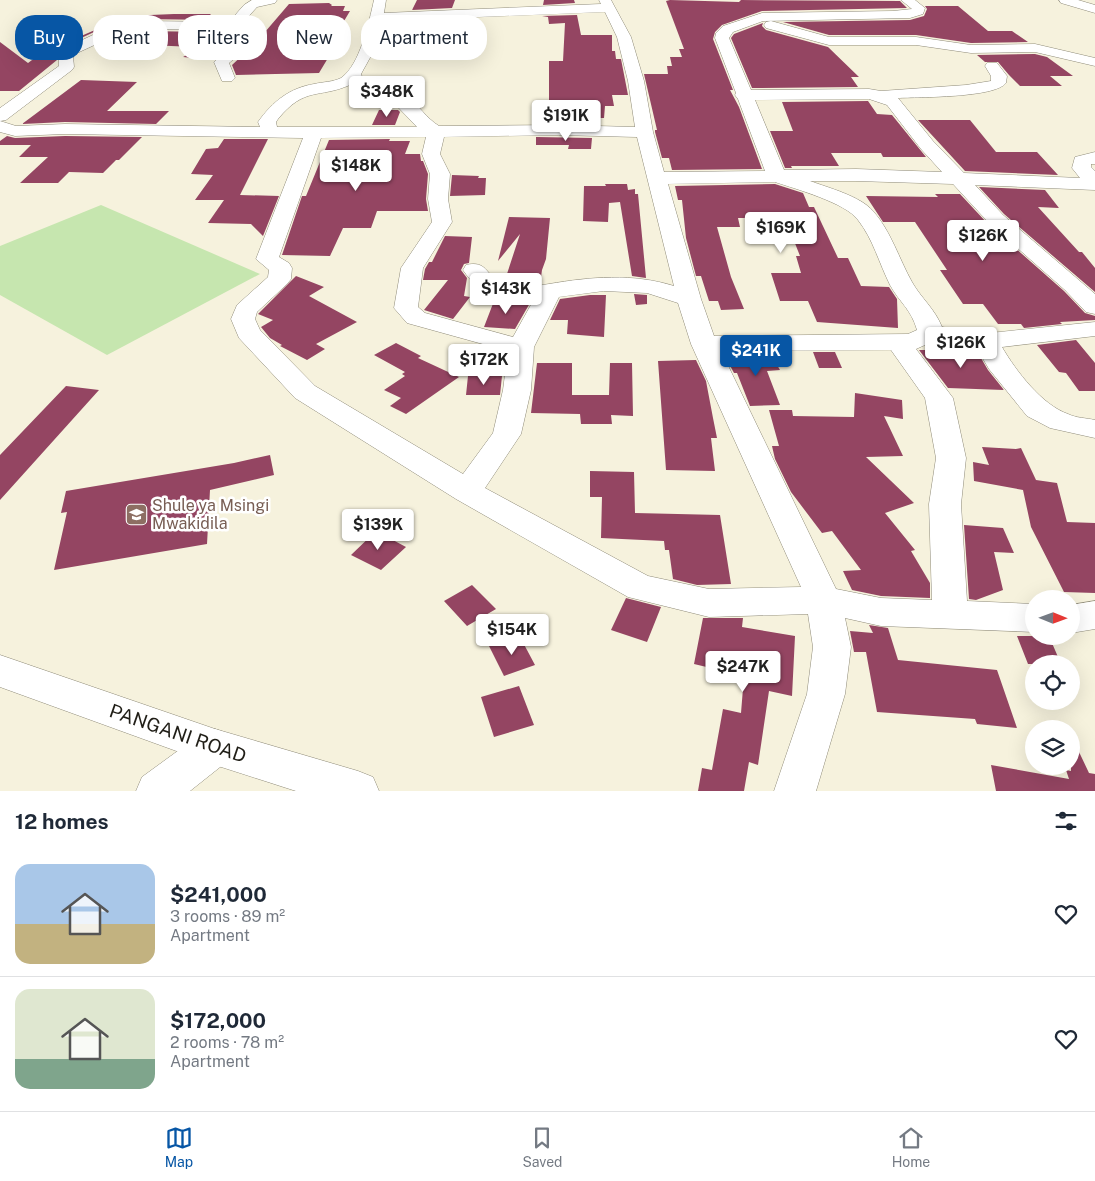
<!DOCTYPE html>
<meta charset="utf-8">
<style>
:root{--surface:#fff;--page:#f6f6f7;--text:#1f2937;--muted:#747a83;--line:#e0e1e3;--accent:#0756a5}
body{margin:0;font-family:"Public Sans",sans-serif;background:var(--page);color:var(--text);height:100vh;display:flex;flex-direction:column;font-size:19px;white-space:nowrap}
*{box-sizing:border-box;margin:0}
p{font-size:16px;color:var(--muted)}
.icon{flex:none;width:28px;height:28px;fill:none;stroke:currentColor;stroke-width:2;stroke-linecap:round;stroke-linejoin:round}
.map{position:relative;height:791px;overflow:hidden}
.sheet{display:flex;flex-direction:column;background:var(--surface);flex:1}
.sheet>*{flex:none}
.banner{position:absolute;left:15px;top:15px;width:500px;height:45px;display:flex;gap:10px}
.needle{width:32px;rotate:91deg}
.fabs{position:absolute;left:1025px;top:590px;display:grid;gap:10px}
.fabs a{display:grid;place-items:center;width:55px;height:55px;border-radius:50%;background:var(--surface);box-shadow:0 5px 20px #0002;font-size:25px}
.price{position:absolute;translate:-50% -42px;padding:0 11px;border-radius:5px;background:#fff;color:#222;font-size:16px;line-height:32px;filter:drop-shadow(0 1px 2px #0008)}
.price::after{content:'';position:absolute;left:50%;top:30px;width:15px;height:11px;margin-left:-8px;background:inherit;clip-path:polygon(0 0,100% 0,50% 100%)}
.price.current{background:var(--accent);color:#fff}
ul{padding:0;list-style:none}
li{display:flex;align-items:center;gap:15px;height:125px;padding:0 15px}
li+li{border-top:1px solid var(--line)}
li span{display:grid;place-items:center;flex:none;width:140px;height:100px;border-radius:15px;color:#555}
li>.icon{margin-inline-start:auto}
span .icon{width:60px;height:60px;fill:#fffc;stroke-width:1}
li b{font-size:21px}
h2{display:flex;justify-content:space-between;align-items:center;height:60px;padding:0 15px;font-size:21px}
.tag{padding:0 18px;border-radius:20px;background:var(--surface);box-shadow:0 5px 20px #0002;font-size:18px;line-height:45px}
.tag.current{background:var(--accent);color:#fff}
.tabs{display:flex;justify-content:space-around;align-items:center;height:70px;border-top:1px solid var(--line);background:var(--surface);font-size:14px;color:var(--muted)}
.tabs a{display:grid;justify-items:center;gap:2px}
.tabs .current{color:var(--accent)}
.map>svg:first-child{display:block}
</style>
<div class="map">
<svg width="1095" height="791" viewBox="0 0 1095 791">
<rect width="100%" height="100%" fill="#f6f2dd"/>
<path fill="#c6e6af" d="M101 205 260 274 107 355 0 295V246Z"/>
<path fill="#944562" d="M417 0H455L452 8 412 10Z
M544 0H574L575 3 543 5Z
M670 0 739 2 741 0 900 1 907 8 762 11 722 25 715 32 713 39 733 90H730L739 107 762 169 672 170 669 158H662L655 132V130H657L644 74H668L667 66H672L670 57H682L679 49H684L666 1Z
M329 3 332 5 331 6H345L343 11H350L328 48H334L319 73 236 75 232 65 247 51 250 43 249 39H259L289 4Z
M925 6H958L988 31H1012L1028 42 971 43 916 35H829L783 22 910 20 924 16 927 9Z
M174 14H211L208 17 218 18 217 20 141 19 107 26 64 46 58 55 57 60 19 91H0V42L28 63 67 34 72 40 127 16Z
M577 15 581 35H612V51H615L616 59H621L628 95H612L614 106H605L604 118H593V124L537 123V115L541 116 542 109H549V61H563L565 23 549 24 548 17 542 16Z
M449 20 448 23H440L435 47H420L418 53 393 54 407 22Z
M763 23 762 26 766 30 828 47 859 77H851L858 87 752 88 731 38 734 34Z
M141 31 213 32 194 47 103 43 119 36Z
M217 39H230L232 42 213 60 183 57Z
M1035 54 1047 57 1073 76H1050L1062 86H1020L1009 75 998 62H985L977 55Z
M81 80 137 82 107 111H169L156 124 65 122 22 124Z
M868 101 877 114 892 115 926 157H883L881 153H831L839 166H791L792 168H785L770 131H793L782 102Z
M379 110H398L400 112 395 125H372Z
M918 120H970L996 152H1037L1058 175 965 171Z
M7 136 15 138 65 136 142 137 119 160H116L103 173 69 172 58 183H20L48 157H19L31 145H0V141Z
M536 137 592 138 591 149H568L569 145H536Z
M224 139H268L240 195 279 196 263 236 251 224 208 223 224 200H195L213 175 191 174 206 149 218 148Z
M390 139 389 141H410L405 154H420L421 161H423L428 174 426 199 428 211H377L371 228H343L330 256 282 255 302 196H306L329 140Z
M452 175 479 176 478 178H486L485 195 450 196Z
M605 184H627L628 190 635 189V194H638L646 278 632 276 620 202 609 203 608 222 583 221 584 186H606Z
M775 184 803 193 809 207H814L838 258H848L861 286 889 287 897 299 898 328 817 322 808 301H780L771 273H801L796 256H800L785 218H738L740 227H717L731 277 744 309 721 310 718 301H709L701 276H696L686 238 682 200H678L675 186Z
M979 187 1045 190 1059 208 1038 207 1079 252H1082L1095 268V292L1004 214Z
M935 194H960L988 224 1064 291 1085 313 1095 316V320L1060 322 1062 324 1024 328 1021 324H998L983 304H963L940 270H947L915 222H883L866 196 938 197Z
M509 217 550 218 546 259 542 270 540 284 522 286 504 283 520 234 498 261Z
M445 236 472 237 469 263 464 264 461 270 467 278 464 296 470 297 453 319 424 310 448 280H423L425 269 429 262H432Z
M296 276 324 287 309 296 357 322 316 344 325 349 307 360 280 346 282 345 270 338 261 327 273 320 258 314Z
M634 294 647 295V304L636 305Z
M590 295H606L604 337 567 334 568 320H550L560 299Z
M494 301 511 303H530L515 329 484 327Z
M1076 340 1095 363V391H1079L1066 373 1059 372 1037 345Z
M396 343 421 356 418 358 459 377 406 414 390 406 401 398 384 390 405 376 402 374 405 372 374 355Z
M956 347 972 350 978 353 988 370 1004 390 948 388 919 350H957Z
M813 352H835L842 368H819Z
M750 353H770L780 370 767 371 780 405 750 406 737 373H734L725 356Z
M696 360 706 381 713 418 717 438H711L715 471 666 470 658 361Z
M537 363H572V395H609L610 363H632L633 416 611 415 612 424H581L580 414 531 413Z
M468 376H502L500 395H466Z
M66 386 99 390 0 500V455Z
M855 393 902 400 903 419 884 416 903 456 866 457 914 503 885 513 915 550 911 551 930 583V598L881 596 852 590 843 571 861 570 832 531 822 533 791 492 775 459 772 446H779L769 410H792L793 416 854 417Z
M982 447 1016 449 1021 448 1036 480 1057 483 1067 522 1095 523V593L1064 592 1031 527 1023 490 974 481 973 462 989 465Z
M270 455 274 475 210 490 207 544 54 570 67 512 61 513 66 491 234 463Z
M590 471 634 472 635 513 720 515 731 584 697 585 673 579 669 550H665L664 541 601 538 602 497H590Z
M964 525 1003 528 1014 553 994 552 1003 590 976 600 969 599Z
M376 531 406 547 381 570 351 555Z
M472 585 496 609 467 626 444 601Z
M626 598 661 607 647 642 611 630Z
M703 618H743L742 627 795 636 792 696 769 691 758 765 749 762 744 791H698L702 768 712 770 723 709 741 713 744 676 694 664Z
M869 625 888 628 898 660 997 670 1017 728 977 724 975 719 877 712 866 652H854L850 631 873 633Z
M519 635 535 665 504 676 489 646Z
M1017 636H1049L1061 664H1028Z
M519 686 534 725 494 737 481 697Z
M1071 735 1089 773 1095 774V791H996L991 765 1069 779 1066 770 1071 771Z"/>
<g fill="none" stroke-linecap="round" stroke-linejoin="round">
<defs>
<path id="minor" d="M252 0H277L275 3 257 7 240 26 248 42 245 50 229 63 235 78 232 81H222L214 62 233 45 234 42 228 30 141 29 118 34 75 54 73 56 74 67 72 70 6 120 0 121 16 126 65 124 260 127 258 122C273 101 290 88 314 84 323 82 333 82 341 78 360 65 369 22 374 0H386L384 13 601 4 599 0H611L631 37 644 81 653 132 664 172 765 171 738 99 735 95 736 93 715 38 716 33 723 26 762 13 893 11 912 9 901 0H915L925 8 923 14 910 18 763 21 733 32 729 38 751 90 869 89 881 91 966 85 991 81V76L985 66 987 63H997L1007 76 1006 83C995 98 918 97 898 98L933 141 964 173 1080 178 1072 168 1075 157 1095 152V164H1091V167L1095 171V190L975 185 1003 215 1095 294V314L1086 312 1065 290 989 223 953 184 856 181H810C829 188 860 196 873 211 891 231 899 259 912 282 921 298 935 309 942 327L981 334 1095 322V336L1002 347C1016 371 1042 405 1068 414 1076 418 1086 418 1095 420V438L1050 428 1027 416 989 369 979 352 973 348 934 341 916 349 953 398 966 458 961 504 967 601 1034 604V632L881 626 845 618 851 647 845 694 816 791H774L807 694 813 647 808 614 709 617 628 597 456 499 295 398 239 338 231 319 237 305 268 277 269 270 256 259 303 138 65 134 15 136 0 132V108L59 66V56L65 48 108 28 125 23 141 21 229 22 244 5ZM605 12 617 37 628 81 635 127 559 125 439 126C426 118 419 105 407 97 393 89 377 87 363 79L361 74 371 56 382 21ZM350 85 394 103 417 127H277L276 122 278 119C305 86 318 99 350 85ZM869 99 887 105 921 149 942 172 856 169 784 170 755 100ZM559 135 637 137 674 286C633 273 590 277 549 284 540 285 532 288 522 288 515 288 507 287 500 283 486 275 487 260 466 265L463 270C481 296 502 305 533 301L513 337 425 313 418 307 423 268 452 222 448 199 450 174 440 154 444 137ZM426 137 422 154 430 174 428 199 432 222 401 268 394 308 407 323 508 351 503 390 493 433 463 474 315 386 260 330 255 319 257 312 287 284 291 279 292 268 289 263 279 257 321 138ZM775 182C796 189 846 203 858 220 873 239 879 263 890 285 900 303 911 309 917 330L908 334 714 336 701 299 668 184ZM604 291 647 293 678 303 691 344 801 587 709 589 648 576 485 488 521 434 531 390 534 347 559 297ZM891 350 925 398 936 458 929 504 932 600 881 598 836 589 721 351Z
M1059 0H1078L1095 5V13L1061 3Z
M771 21 829 37H916L971 45 1035 44 1095 58V66L1035 52 971 53 916 45H829L766 28 764 25 766 22Z
M1095 601V629L1071 633V605Z
M215 729 229 734 235 747 229 760 190 791H136L142 777 201 734Z"/>
<path id="major" d="M0 655 215 729 358 771 373 777 379 791H296L215 765 0 687Z"/>
</defs>
<use href="#minor" stroke="#8f8b79" stroke-width="1"/>
<use href="#major" stroke="#8f8b79" stroke-width="1"/>
<use href="#minor" fill="#fff" fill-rule="evenodd"/>
<use href="#major" fill="#fff" fill-rule="evenodd"/>
</g>
<defs>
<symbol id="school-square" viewBox="-11 -11 22 22"><rect x="-9" y="-9" width="18" height="18" rx="4" fill="#8d6e63" stroke="#fff"/><path d="M0-5L7-2L0 1L-7-2ZM-4 1L0 2.5L4 1V4Q0 6-4 4Z" fill="#fff"/></symbol>
</defs>
<g fill-rule="evenodd">
<use href="#school-square" x="124" y="502" width="25" height="25"/>
</g>
<g text-anchor="middle" dominant-baseline="central" stroke-width="5" stroke-linejoin="round" paint-order="stroke">
<g font-size="16" fill="#785e54" stroke="#fff" text-anchor="start">
<text x="152" y="505">Shule ya Msingi<tspan x="152" dy="18">Mwakidila</tspan></text>
</g>
<g font-size="19" fill="#201e17" stroke="#fff">
<text transform="translate(178 733) rotate(19)">PANGANI ROAD</text>
</g>
</g>
</svg>
<div class="fabs">
<a><svg class="needle" viewBox="-14 -14 28 28"><path d="M0-13l5 13h-10z" fill="#e53935"/><path d="M0 13l5-13h-10z" fill="#747a83"/></svg></a>
<a><svg class="icon" aria-label="locate" viewBox="0 0 24 24"><circle cx="12" cy="12" r="6"/><path d="M12 2v4M12 18v4M2 12h4M18 12h4"/></svg></a>
<a><svg class="icon" aria-label="layers" viewBox="0 0 24 24"><path d="M12 4l9 5-9 5-9-5zM3 14l9 5 9-5"/></svg></a>
</div>
<b class="price" style="left:387px;top:118px">$348K</b>
<b class="price" style="left:566px;top:142px">$191K</b>
<b class="price" style="left:356px;top:192px">$148K</b>
<b class="price" style="left:781px;top:254px">$169K</b>
<b class="price" style="left:983px;top:262px">$126K</b>
<b class="price" style="left:506px;top:315px">$143K</b>
<b class="price" style="left:961px;top:369px">$126K</b>
<b class="price current" style="left:756px;top:377px">$241K</b>
<b class="price" style="left:484px;top:386px">$172K</b>
<b class="price" style="left:378px;top:551px">$139K</b>
<b class="price" style="left:512px;top:656px">$154K</b>
<b class="price" style="left:743px;top:693px">$247K</b>
<div class="banner">
<a class="tag current">Buy</a>
<a class="tag">Rent</a>
<a class="tag">Filters</a>
<a class="tag">New</a>
<a class="tag">Apartment</a>
</div>
</div>
<section class="sheet">
<h2>12 homes<svg class="icon" aria-label="filters" viewBox="0 0 24 24"><path d="M4 7h16M4 17h16"/><circle cx="9" cy="7" r="2"/><circle cx="15" cy="17" r="2"/></svg></h2>
<ul>
<li><span style="background:linear-gradient(#a9c7e8 60%,#c2b280 0)"><svg class="icon" aria-label="home" viewBox="0 0 24 24"><path d="M3 11l9-7 9 7M6 9v11h12V9"/></svg></span><div><b>$241,000</b><p>3 rooms · 89 m²</p><p>Apartment</p></div><svg class="icon" aria-label="heart" viewBox="0 0 24 24"><path d="M12 20l-8-8c-3-5 5-10 8-4 3-6 11-1 8 4z"/></svg></li>
<li><span style="background:linear-gradient(#dfe7d0 70%,#7fa58c 0)"><svg class="icon" aria-label="home" viewBox="0 0 24 24"><path d="M3 11l9-7 9 7M6 9v11h12V9"/></svg></span><div><b>$172,000</b><p>2 rooms · 78 m²</p><p>Apartment</p></div><svg class="icon" aria-label="heart" viewBox="0 0 24 24"><path d="M12 20l-8-8c-3-5 5-10 8-4 3-6 11-1 8 4z"/></svg></li>
</ul>
</section>
<nav class="tabs">
<a class="current"><svg class="icon" aria-label="map" viewBox="0 0 24 24"><path d="M3 6l6-2 6 2 6-2v14l-6 2-6-2-6 2zM9 4v14M15 6v14"/></svg>Map</a>
<a><svg class="icon" aria-label="saved" viewBox="0 0 24 24"><path d="M7 4h10v16l-5-4-5 4z"/></svg>Saved</a>
<a><svg class="icon" aria-label="home" viewBox="0 0 24 24"><path d="M3 11l9-7 9 7M6 9v11h12V9"/></svg>Home</a>
</nav>
